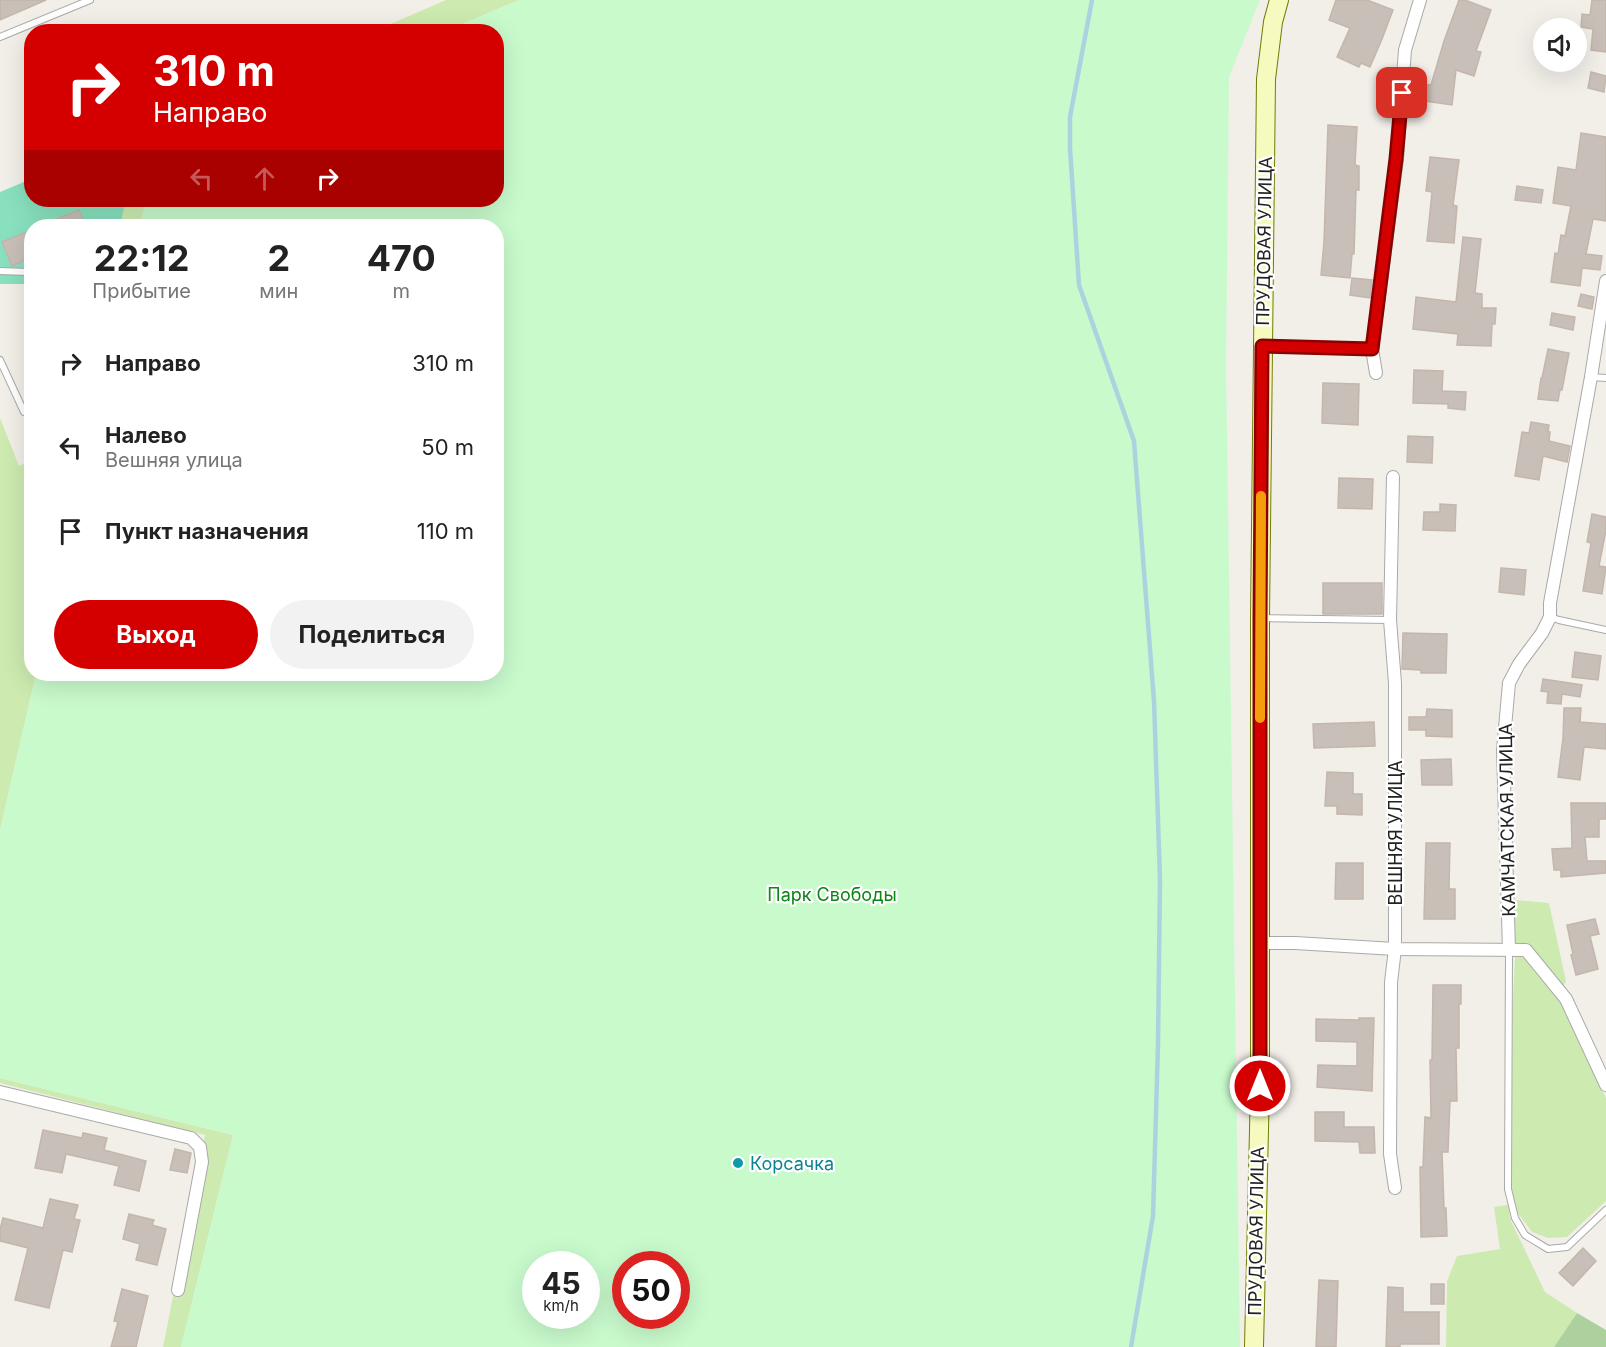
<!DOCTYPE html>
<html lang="ru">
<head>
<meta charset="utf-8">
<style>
	body { margin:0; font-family:Inter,sans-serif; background:#f2f2f2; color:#222; height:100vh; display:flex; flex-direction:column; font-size:22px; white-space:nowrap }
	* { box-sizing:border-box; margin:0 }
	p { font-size:20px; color:#767676 }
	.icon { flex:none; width:33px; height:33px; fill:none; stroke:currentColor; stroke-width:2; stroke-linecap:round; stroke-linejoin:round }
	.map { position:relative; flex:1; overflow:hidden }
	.drawer { position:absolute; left:24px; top:219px; width:480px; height:462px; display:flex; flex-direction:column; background:#fff; border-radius:24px; box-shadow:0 6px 24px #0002 }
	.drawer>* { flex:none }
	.guide { position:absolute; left:24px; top:24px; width:480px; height:183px; border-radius:24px; box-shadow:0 6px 24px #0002; background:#d40000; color:#fff; overflow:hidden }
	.controls { position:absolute; left:1533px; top:18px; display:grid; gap:12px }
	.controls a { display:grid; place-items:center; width:54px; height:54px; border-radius:50%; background:#fff; box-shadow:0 6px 24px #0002; font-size:30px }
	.speed { position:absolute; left:522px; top:1251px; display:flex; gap:12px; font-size:30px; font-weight:700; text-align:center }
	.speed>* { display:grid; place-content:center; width:78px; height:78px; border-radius:50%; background:#fff; box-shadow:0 6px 24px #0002; line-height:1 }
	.speed small { font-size:15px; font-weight:400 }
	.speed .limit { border:9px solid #d22; background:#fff; color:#111 }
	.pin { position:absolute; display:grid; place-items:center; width:51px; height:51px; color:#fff; margin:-26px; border-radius:12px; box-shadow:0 3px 9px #0006 }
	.me { position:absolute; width:66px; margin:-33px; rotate:0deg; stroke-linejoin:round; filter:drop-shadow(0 0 4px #0008) }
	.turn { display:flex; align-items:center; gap:21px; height:126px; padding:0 30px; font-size:27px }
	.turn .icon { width:78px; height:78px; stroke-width:2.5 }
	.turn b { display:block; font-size:42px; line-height:51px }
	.lanes { display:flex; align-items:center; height:57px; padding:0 30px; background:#0003; justify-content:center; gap:30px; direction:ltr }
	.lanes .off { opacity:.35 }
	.eta { display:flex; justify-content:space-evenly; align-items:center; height:102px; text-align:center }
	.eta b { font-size:36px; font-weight:700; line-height:42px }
	.action { display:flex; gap:12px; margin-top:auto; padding:12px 30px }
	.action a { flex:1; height:69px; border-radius:36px; background:#d40000; color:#fff; font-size:24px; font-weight:700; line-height:69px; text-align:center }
	.action a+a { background:#f2f2f2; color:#222 }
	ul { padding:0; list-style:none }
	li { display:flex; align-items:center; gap:18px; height:84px; padding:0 30px }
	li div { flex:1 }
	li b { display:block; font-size:22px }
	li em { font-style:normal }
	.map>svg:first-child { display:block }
</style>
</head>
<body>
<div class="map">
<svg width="1606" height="1347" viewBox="0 0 1606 1347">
	<rect width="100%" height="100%" fill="#f2efe9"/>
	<g fill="#cdebb0">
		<path d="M446 0H519L446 31 372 32Z"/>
		<path d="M126 200H146L140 226H120Z"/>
		<path d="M0 418 19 466 31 460 32 674H36L0 830Z"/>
		<path d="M1515 900 1549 903 1566 981 1558 997 1606 1098V1201L1567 1237 1548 1238 1532 1232 1520 1216 1508 1206 1511 1221 1545 1292 1577 1313 1554 1347H1446L1447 1281 1457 1256 1500 1249 1494 1207 1508 1205 1513 996 1515 957Z"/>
		<path d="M0 1078 233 1135 181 1347H163L205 1135 0 1083Z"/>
	</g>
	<path fill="#add19e" d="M1577 1313 1606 1330V1347H1554Z"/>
	<path fill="#c8facc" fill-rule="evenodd" d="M519 0H1260L1229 77 1226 366 1240 1347H181L233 1135 0 1078V830L36 674H496V226H140L146 200H496V32L446 31ZM536 1264H586V1316H536ZM626 1264H676V1316H626Z"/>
	<path fill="#88e0be" d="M31 179 32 200H126L120 226H32L31 284H0V192Z"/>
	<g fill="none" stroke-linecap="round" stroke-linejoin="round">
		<path stroke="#aad3df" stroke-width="4.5" d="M1092 0 1070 117V148L1079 285 1134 441 1154 701 1160 879 1158 1044 1153 1216 1131 1347"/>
	</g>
	<g fill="#c7bfb8" stroke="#c4b6ab" stroke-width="1.5">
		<path d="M0 0H46L0 20Z"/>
		<path d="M1336 0H1367L1393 10 1382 39 1370 67 1361 63 1359 67 1337 57 1350 28 1329 20Z"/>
		<path d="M1459 0H1465L1491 10 1476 51 1481 52 1474 76 1456 70 1452 105 1418 100 1420 84 1431 85 1444 41Z"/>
		<path d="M1592 0H1606V52L1591 50 1593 29 1581 27 1582 14 1590 15Z"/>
		<path d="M1591 72 1606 76 1604 92 1588 88Z"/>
		<path d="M1328 125 1357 127 1355 165 1359 166V190H1356L1354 254H1352L1350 278 1321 275 1324 242Z"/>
		<path d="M1581 133 1606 137V221L1593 219 1586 254 1602 256 1600 270 1582 268 1580 286 1551 282 1555 253 1558 254 1561 235 1565 236 1571 206 1553 203 1558 167 1576 170Z"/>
		<path d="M1430 157 1459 160 1453 205 1457 206 1454 243 1427 241 1432 192 1426 191Z"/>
		<path d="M1517 186 1543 190 1541 203 1515 200Z"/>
		<path d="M79 210 86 226H40Z"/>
		<path d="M32 230V257L12 266 2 242Z"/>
		<path d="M1463 237 1481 239 1475 293 1482 294V308H1496L1495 324H1492L1491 346 1457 345 1458 334 1413 329 1416 297 1456 302Z"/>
		<path d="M1352 278 1372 280 1370 298 1350 295Z"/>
		<path d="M1581 294 1594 297 1592 309 1578 306Z"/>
		<path d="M1552 313 1575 317 1573 330 1550 325Z"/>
		<path d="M1548 349 1569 353 1562 390H1560L1558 401 1538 399 1541 378H1542Z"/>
		<path d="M1414 370 1443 371 1442 391 1466 392 1465 410 1448 408V404L1413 403Z"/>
		<path d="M1323 383 1359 384 1358 425 1322 423Z"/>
		<path d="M1531 422 1549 425 1548 432H1550L1549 441 1570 446 1567 462 1543 456 1539 480 1515 476 1522 432 1529 433Z"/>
		<path d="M1408 436 1433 437 1432 463 1407 462Z"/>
		<path d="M1339 478 1373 479 1372 509 1338 508Z"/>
		<path d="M1440 504 1456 505 1455 531 1423 530 1424 512H1440Z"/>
		<path d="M1592 514 1606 517V530L1599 566 1606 567 1602 594 1583 591 1591 543 1587 542Z"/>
		<path d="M1501 568 1526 570 1524 595 1499 592Z"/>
		<rect x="1323" y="583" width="59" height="31"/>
		<path d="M1403 633 1447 634 1446 673H1421V670L1402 669Z"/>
		<path d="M1575 652 1601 656 1598 680 1572 677Z"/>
		<path d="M1543 679 1582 685 1580 697 1562 694 1561 704 1547 703 1548 692 1541 691Z"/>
		<path d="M1564 708H1581L1580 722 1606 724V749L1584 747 1580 780 1558 777 1563 738Z"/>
		<path d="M1427 709 1452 710V737L1426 736V730H1409V717H1426Z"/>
		<path d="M1374 722 1375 746 1314 748 1313 724Z"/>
		<path d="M1451 759 1452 785H1422L1421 760Z"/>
		<path d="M1327 772 1353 773V794H1362V815L1337 814V806H1325Z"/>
		<path d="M1571 803H1606V819H1599V837H1585L1587 861H1606V873L1561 877V870H1554L1552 849 1572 848Z"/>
		<path d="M1426 843H1450L1449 889H1455V919H1424Z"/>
		<path d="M1336 863H1363V899H1335Z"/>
		<path d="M1595 919 1599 934 1590 936 1598 969 1576 975 1571 955 1573 954 1567 925Z"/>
		<path d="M1433 985H1461V1004H1459V1048H1456L1457 1101H1450L1448 1152H1442L1444 1208H1446L1447 1236 1421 1237 1420 1167H1423L1425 1117 1431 1118 1430 1060H1432Z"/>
		<path d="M1359 1018H1374L1372 1091 1317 1087 1318 1065 1357 1066V1042L1316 1041V1019L1359 1020Z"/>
		<path d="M1315 1112H1344V1127H1374L1375 1153H1360L1359 1142 1315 1141Z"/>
		<path d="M43 1130 82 1138 83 1133 107 1138 104 1150 146 1161 139 1191 114 1185 119 1166 66 1154 62 1173 35 1168Z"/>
		<path d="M175 1149 191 1153 187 1173 170 1170Z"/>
		<path d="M50 1199 78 1205 74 1219 80 1220 72 1252 63 1250 49 1308 15 1300 28 1248 0 1241V1229L3 1218 43 1228Z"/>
		<path d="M129 1214 154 1220 152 1225 166 1229 157 1265 136 1260 140 1244 123 1239Z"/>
		<path d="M1583 1248 1596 1261 1573 1286 1559 1273Z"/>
		<path d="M1319 1280 1338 1281 1336 1347H1316Z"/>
		<rect x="1431" y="1284" width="13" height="20"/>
		<path d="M1388 1287 1403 1288V1312H1439V1344H1400V1347H1386Z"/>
		<path d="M122 1289 148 1296 136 1347H111L118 1322 114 1321Z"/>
	</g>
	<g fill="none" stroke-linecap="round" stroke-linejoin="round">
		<defs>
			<g id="service">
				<path d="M0 37 90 0"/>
				<path d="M0 271 28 272 32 270"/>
				<path d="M0 360 24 412 32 410"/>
				<path d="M1591 377 1606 378"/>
				<path d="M1550 617 1559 620 1606 630"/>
				<path d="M1261 618 1390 620"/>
				<path d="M1509 950 1508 1189 1515 1218 1525 1235 1548 1249 1567 1247 1606 1210"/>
			</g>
			<g id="minor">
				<path d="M1262 346 1372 349"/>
				<path d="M1376 373 1372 349 1397 159 1405 50 1420 0"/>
				<path d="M1393 477 1390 620 1395 683V949L1391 982 1390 1154 1395 1188"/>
				<path d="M1260 943H1295L1395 949 1526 950 1566 999 1606 1085"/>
				<path d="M1509 950 1503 750 1509 683 1519 664 1542 633 1550 617V603L1591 377 1606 281"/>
				<path d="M0 1092 191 1138 200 1147 202 1162 178 1290"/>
			</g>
			<path id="secondary" d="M1254 1347 1260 1086V618L1266 79 1273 22 1279 0"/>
		</defs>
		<use href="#service" stroke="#a9a9a9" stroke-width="8"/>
		<use href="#minor" stroke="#a9a9a9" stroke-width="14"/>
		<use href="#secondary" stroke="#707d05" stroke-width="20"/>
		<use href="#service" stroke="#fff" stroke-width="6"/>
		<use href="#minor" stroke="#fff" stroke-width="12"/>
		<use href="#secondary" stroke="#f7fabf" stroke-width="18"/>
	</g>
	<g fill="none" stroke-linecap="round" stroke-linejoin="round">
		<defs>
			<path id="route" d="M1260 1086V618L1262 346 1372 349 1396 159 1402 93"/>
		</defs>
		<use href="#route" stroke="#8a0000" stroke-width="15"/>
		<use href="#route" stroke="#d40000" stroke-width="10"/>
		<path stroke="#f59e0b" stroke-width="10" d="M1260 718 1261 496"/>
	</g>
	<circle fill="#0f9aa8" stroke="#fff" stroke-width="2" cx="738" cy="1163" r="6"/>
	<g text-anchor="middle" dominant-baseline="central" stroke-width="4.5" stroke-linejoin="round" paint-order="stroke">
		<g font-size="18" fill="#222" stroke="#fff">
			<text transform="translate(1264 241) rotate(-89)">ПРУДОВАЯ УЛИЦА</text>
			<text transform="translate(1507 820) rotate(-91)">КАМЧАТСКАЯ УЛИЦА</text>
			<text transform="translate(1395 833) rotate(-90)">ВЕШНЯЯ УЛИЦА</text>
			<text transform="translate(1256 1231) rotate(-89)">ПРУДОВАЯ УЛИЦА</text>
		</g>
		<g font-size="18" fill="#0c8416" stroke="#fff">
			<text x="832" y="894">Парк Свободы</text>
		</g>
		<g font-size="18" fill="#0d838f" stroke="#fff" text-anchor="start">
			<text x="750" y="1163">Корсачка</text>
		</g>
	</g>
</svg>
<div class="controls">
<a><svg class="icon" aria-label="sound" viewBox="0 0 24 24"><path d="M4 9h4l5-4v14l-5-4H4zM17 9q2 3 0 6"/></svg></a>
</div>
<div class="speed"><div>45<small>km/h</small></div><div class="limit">50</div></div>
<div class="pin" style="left:1402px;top:93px;background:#d93025"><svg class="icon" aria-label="arrive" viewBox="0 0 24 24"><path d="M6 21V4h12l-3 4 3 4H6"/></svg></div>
<svg class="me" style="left:1260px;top:1086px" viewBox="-20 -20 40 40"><circle r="17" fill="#d40000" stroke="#fff" stroke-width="3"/><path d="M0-11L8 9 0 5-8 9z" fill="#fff"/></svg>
<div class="guide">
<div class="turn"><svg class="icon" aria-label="right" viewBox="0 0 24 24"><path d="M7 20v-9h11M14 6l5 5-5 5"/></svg><div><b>310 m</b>Направо</div></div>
<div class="lanes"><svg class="icon off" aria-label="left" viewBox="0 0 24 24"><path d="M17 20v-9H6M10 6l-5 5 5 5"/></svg><svg class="icon off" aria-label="ahead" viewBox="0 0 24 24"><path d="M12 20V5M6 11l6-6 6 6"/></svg><svg class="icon" aria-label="right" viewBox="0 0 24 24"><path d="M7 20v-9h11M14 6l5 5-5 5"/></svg></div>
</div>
<section class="drawer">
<div class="eta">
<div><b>22:12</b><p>Прибытие</p></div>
<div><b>2</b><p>мин</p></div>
<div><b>470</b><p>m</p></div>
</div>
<ul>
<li><svg class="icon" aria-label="right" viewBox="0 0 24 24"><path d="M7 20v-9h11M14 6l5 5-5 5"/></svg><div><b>Направо</b></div><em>310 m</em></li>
<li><svg class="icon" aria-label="left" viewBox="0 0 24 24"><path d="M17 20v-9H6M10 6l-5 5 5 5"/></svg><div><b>Налево</b><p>Вешняя улица</p></div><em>50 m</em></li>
<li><svg class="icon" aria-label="arrive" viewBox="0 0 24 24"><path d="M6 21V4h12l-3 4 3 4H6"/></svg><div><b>Пункт назначения</b></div><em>110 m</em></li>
</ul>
<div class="action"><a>Выход</a><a>Поделиться</a></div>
</section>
</div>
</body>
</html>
